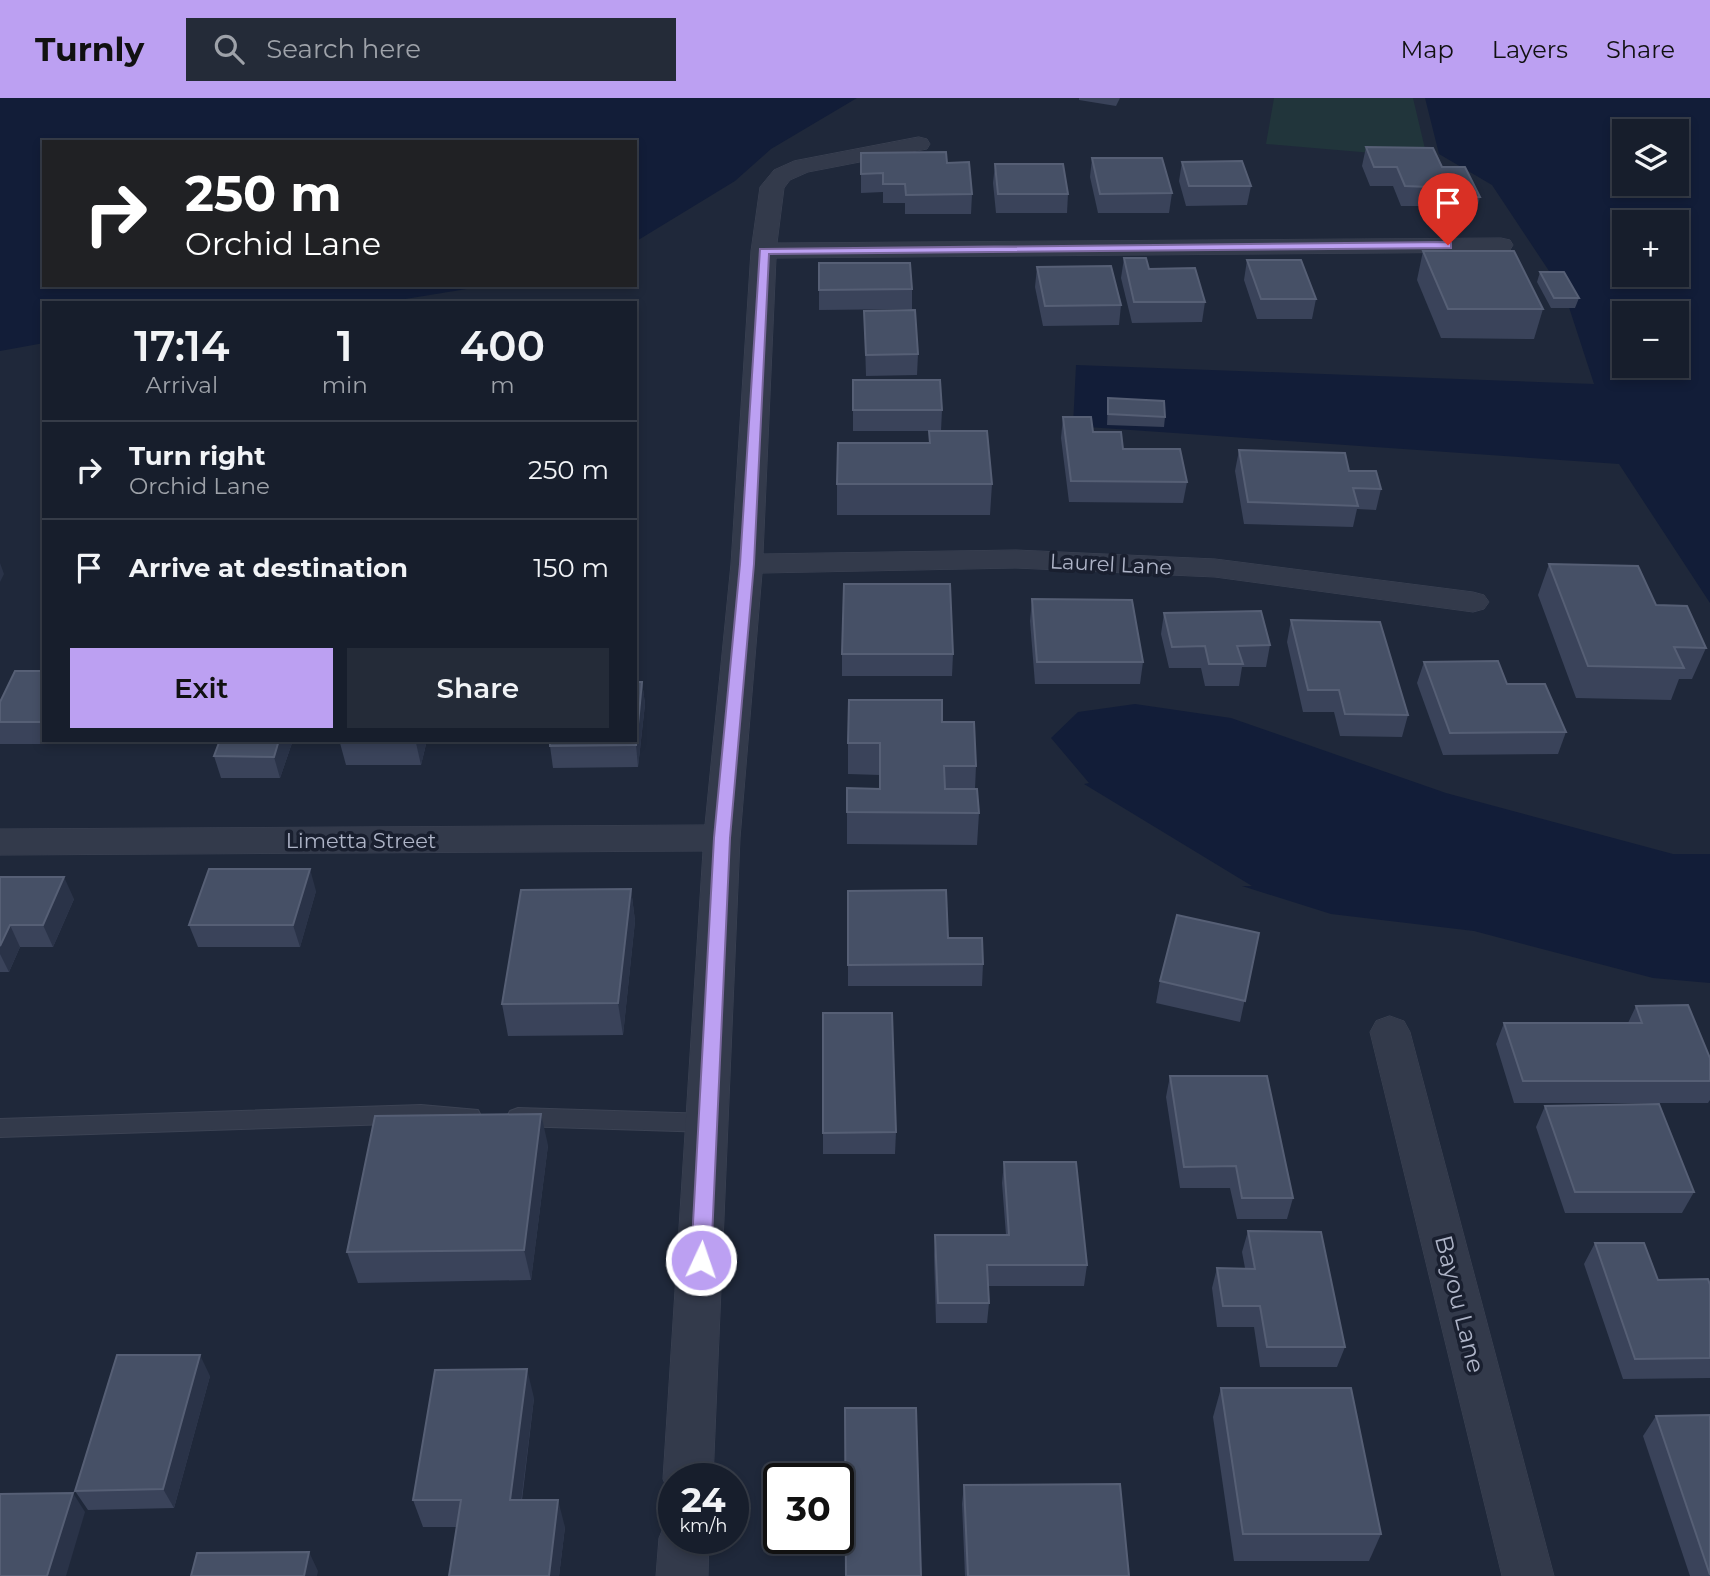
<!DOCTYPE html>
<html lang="en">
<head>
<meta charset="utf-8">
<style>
	body { margin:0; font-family:Montserrat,sans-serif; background:#242b38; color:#f1f3f6; height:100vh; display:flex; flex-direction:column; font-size:26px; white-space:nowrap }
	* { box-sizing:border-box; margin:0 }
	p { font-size:23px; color:#9ea2a9 }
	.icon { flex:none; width:38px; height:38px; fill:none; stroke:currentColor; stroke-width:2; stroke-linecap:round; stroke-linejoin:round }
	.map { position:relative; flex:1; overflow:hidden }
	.sheet { position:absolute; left:42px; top:203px; width:595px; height:441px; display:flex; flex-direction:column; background:#171e2c; border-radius:0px; box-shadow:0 4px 10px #0003,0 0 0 2px #363c48 }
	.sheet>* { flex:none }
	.banner { position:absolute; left:42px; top:42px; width:595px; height:147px; border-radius:0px; box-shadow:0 4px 10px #0003,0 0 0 2px #363c48; background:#202124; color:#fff; overflow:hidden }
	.tools { position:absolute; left:1612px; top:21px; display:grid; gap:14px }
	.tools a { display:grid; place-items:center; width:77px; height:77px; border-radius:0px; background:#171e2c; box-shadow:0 4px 10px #0003,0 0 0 2px #363c48; font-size:35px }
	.speed { position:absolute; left:658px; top:1365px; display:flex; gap:14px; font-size:35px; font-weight:700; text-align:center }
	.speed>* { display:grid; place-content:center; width:91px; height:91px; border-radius:50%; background:#171e2c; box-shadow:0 4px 10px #0003,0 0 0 2px #363c48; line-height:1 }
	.speed small { font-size:18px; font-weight:400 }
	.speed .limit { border:4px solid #111; border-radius:10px; background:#fff; color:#111 }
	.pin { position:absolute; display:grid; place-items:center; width:60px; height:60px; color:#fff; margin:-72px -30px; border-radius:50% 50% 50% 0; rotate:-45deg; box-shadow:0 0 7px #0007 }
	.pin .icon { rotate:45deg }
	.me { position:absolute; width:77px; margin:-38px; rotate:3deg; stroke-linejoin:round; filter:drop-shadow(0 0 5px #0008) }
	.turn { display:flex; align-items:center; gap:24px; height:147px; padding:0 28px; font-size:32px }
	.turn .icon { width:91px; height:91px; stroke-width:2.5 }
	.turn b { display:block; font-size:49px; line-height:60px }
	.eta { display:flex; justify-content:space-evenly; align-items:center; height:119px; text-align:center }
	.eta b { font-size:42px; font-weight:600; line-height:49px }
	.primary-button { display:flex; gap:14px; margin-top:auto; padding:14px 28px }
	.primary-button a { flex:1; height:80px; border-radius:0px; background:#bca0f2; color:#111; font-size:28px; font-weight:600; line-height:80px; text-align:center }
	.primary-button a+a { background:#242b38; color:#f1f3f6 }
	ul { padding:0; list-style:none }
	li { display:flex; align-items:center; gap:21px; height:98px; padding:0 28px; border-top:2px solid #363c48 }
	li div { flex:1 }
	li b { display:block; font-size:26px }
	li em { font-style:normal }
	header { display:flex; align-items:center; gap:42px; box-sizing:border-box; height:98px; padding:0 35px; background:#bca0f2; color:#111 }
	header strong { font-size:33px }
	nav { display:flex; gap:38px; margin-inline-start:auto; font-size:24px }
	.search { width:490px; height:63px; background:#242b38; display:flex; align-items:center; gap:18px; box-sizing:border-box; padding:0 24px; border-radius:0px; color:#9ea2a9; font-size:26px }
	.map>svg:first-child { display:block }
</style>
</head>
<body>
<header>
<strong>Turnly</strong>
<div class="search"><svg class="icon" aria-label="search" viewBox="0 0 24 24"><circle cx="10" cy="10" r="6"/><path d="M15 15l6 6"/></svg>Search here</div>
<nav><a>Map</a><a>Layers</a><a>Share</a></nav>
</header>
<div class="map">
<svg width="1710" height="1478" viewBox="0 0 1710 1478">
	<rect width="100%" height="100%" fill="#1f283a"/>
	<path fill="#21353b" d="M1274 0H1413L1426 55 1431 60 1266 46Z"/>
	<g fill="#121d38" fill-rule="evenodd">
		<path d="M0 0H857L771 51 735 83 635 144V44H44V187H491L381 205H44V245L0 253Z"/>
		<path d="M1425 0H1710V505L1619 366 1073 328 1076 267 1594 286 1565 197 1492 87 1439 56ZM1624 33H1676V86H1624ZM1624 124H1676V177H1624ZM1624 215H1676V268H1624Z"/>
		<path d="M1135 606 1231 620 1446 695 1673 756H1710V885L1653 880 1474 833 1331 816 1242 788H1252L1084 686 1089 685 1051 640 1078 614Z"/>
	</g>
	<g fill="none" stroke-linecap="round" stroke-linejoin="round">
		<defs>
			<g id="lane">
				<path d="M421 1007 478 1012 481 1018 478 1024 470 1027 421 1025 0 1039V1021Z"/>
				<path d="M518 1010 709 1016 717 1019 720 1025 717 1031 709 1034 518 1028 510 1025 507 1019 510 1013Z"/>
			</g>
			<g id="street">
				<path d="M919 39 927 41 930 46 927 51 808 74 790 82 784 90 777 145 1501 140 1510 142 1513 147 1510 152 1501 154 776 160 763 456 1016 452 1215 461 1473 494 1484 497 1489 504 1484 511 1473 514 1215 479 1016 470 762 475 740 740 713 1381H674V1399L670 1398 663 1381 703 753 0 757V731L705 727 731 466 751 153 760 89 774 72 794 63Z"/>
				<path d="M1390 918 1404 923 1410 934 1554 1478H1502L1370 934 1376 923Z"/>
				<path d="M674 1419V1440H709L708 1478H656L659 1440 666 1423Z"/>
			</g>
		</defs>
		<use href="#lane" stroke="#3c4354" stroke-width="2"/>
		<use href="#street" stroke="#3c4354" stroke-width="1"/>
		<use href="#lane" fill="#333a4b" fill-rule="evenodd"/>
		<use href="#street" fill="#333a4b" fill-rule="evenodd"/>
	</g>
	<g fill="#3a435a">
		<path d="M1079 0H1120L1116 8 1079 2Z"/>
		<path d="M1366 49 1442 69 1480 99 1475 118H1428L1424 108H1401L1393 88H1370L1362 68Z"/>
		<path d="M861 55 947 65 972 96 971 116H905V105H883V94L861 95Z"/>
		<path d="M1092 60 1172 95 1169 115H1098L1090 79Z"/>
		<path d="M1182 64 1251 88 1247 107 1186 108 1179 83Z"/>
		<path d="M995 66 1068 96 1067 115H996L993 85Z"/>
		<path d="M1423 153 1543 211 1534 241 1441 240 1417 182Z"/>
		<path d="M1124 160 1149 171 1205 204 1202 224 1132 225 1121 180Z"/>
		<path d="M1247 162 1316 201 1312 221H1257L1244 182Z"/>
		<path d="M1037 169 1121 207 1119 227 1043 228 1035 189Z"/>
		<path d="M1540 174 1579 200 1575 210H1551L1537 184Z"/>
		<path d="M912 191V211L819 212V192Z"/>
		<path d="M864 213 918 256 917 277 866 278Z"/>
		<path d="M853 282 942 312 941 333H853Z"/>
		<path d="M1108 300 1165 319 1164 329 1107 327Z"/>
		<path d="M1063 319 1187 384 1183 405 1069 404 1061 340Z"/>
		<path d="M929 333 992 386 990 417H837V386L929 345Z"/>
		<path d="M1239 352 1349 373 1381 391 1376 412 1357 411 1353 429 1244 426 1235 373Z"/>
		<path d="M1549 466 1656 507 1706 550 1692 581H1679L1671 602 1576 600 1538 497Z"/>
		<path d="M1032 501 1143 564 1140 586H1035L1030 523Z"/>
		<path d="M1164 515 1270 547 1266 569H1242L1239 588H1205L1201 570H1169L1161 536Z"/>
		<path d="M1291 522 1408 617 1402 639 1340 638 1334 614H1303L1287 544Z"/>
		<path d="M842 556H953L952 578H842Z"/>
		<path d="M1424 564 1507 586 1566 634 1558 656 1443 657 1417 585Z"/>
		<path d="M44 573V642H62L60 646H0V601L1 603Z"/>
		<path d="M642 584 645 606 638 669 553 670 550 648Z"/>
		<path d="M942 624 976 668 975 691 979 715 977 747 847 746V690L880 691V677L848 676V645Z"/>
		<path d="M220 642H293L280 680H221L214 658Z"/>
		<path d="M341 642H427L421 667H346L340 645Z"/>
		<path d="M0 779 74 801 53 849H20L9 874H0Z"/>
		<path d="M631 791 635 823 623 937 508 938 502 906Z"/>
		<path d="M316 793 300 849H198L189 827Z"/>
		<path d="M848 793 948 840 983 866 982 888H848Z"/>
		<path d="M1259 835 1240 924 1156 905 1160 883Z"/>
		<path d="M1636 908 1710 960V1002L1708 1005H1514L1496 946 1504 925H1628Z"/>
		<path d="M1170 978 1293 1100 1287 1121H1237L1230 1090H1180L1166 999Z"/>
		<path d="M1545 1008 1694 1094 1682 1115H1565L1536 1029Z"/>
		<path d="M896 1034 895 1056H823V1035Z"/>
		<path d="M548 1047 531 1182 358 1185 347 1154Z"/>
		<path d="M1004 1064 1087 1167 1084 1188H988L989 1205 987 1225H936L934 1158 935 1137H1006L1002 1085Z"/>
		<path d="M1248 1133 1345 1249 1337 1269H1260L1254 1229H1217L1212 1190 1217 1170H1245L1242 1154Z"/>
		<path d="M1595 1145 1658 1182 1710 1187V1280L1623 1281 1584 1166Z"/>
		<path d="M210 1278 174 1410 88 1412 75 1393Z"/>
		<path d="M1221 1290 1381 1436 1369 1463H1234L1213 1319Z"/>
		<path d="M534 1300 522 1402 565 1429 559 1478H449L457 1429H423L413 1402Z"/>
		<path d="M1656 1318 1710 1478H1690L1643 1338Z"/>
		<path d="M964 1387 1129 1478H965L962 1406Z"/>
	</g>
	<g fill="#2a3348">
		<path d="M0 465 4 476 0 484Z"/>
		<path d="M642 584 645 606 638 669 636 647Z"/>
		<path d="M279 642H293L280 680 274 659Z"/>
		<path d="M417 642H427L421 667 416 645Z"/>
		<path d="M310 771 316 793 300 849 293 827Z"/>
		<path d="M64 779 74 801 53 849 43 827Z"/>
		<path d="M631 791 635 823 623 937 618 905Z"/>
		<path d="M10 827 20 849 9 874 0 856V848Z"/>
		<path d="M541 1016 548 1047 531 1182 524 1152Z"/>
		<path d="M200 1257 210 1278 174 1410 163 1391Z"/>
		<path d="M527 1271 534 1300 518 1429 510 1402Z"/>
		<path d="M73 1395 85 1414 66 1478H47Z"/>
		<path d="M558 1402 565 1429 559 1478H549Z"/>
		<path d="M309 1454 318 1473 317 1478H304Z"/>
	</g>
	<g fill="#465066" stroke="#565f75" stroke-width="2">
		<path d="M1366 49 1433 50 1442 69H1465L1480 99H1433L1429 89 1405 88 1397 69H1374Z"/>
		<path d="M946 54 947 65 969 64 972 96 906 97 905 86H883V75L861 76V55Z"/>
		<path d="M1092 60H1162L1172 95 1100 96Z"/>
		<path d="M1242 63 1251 88H1189L1182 64Z"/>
		<path d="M995 66H1063L1068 96H998Z"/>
		<path d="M1423 153H1514L1543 211H1448Z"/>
		<path d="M1124 160H1146L1149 171 1195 170 1205 204H1134Z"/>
		<path d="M1247 162H1301L1316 201H1261Z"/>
		<path d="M819 165H910L912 191 819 192Z"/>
		<path d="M1111 168 1121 207 1045 208 1037 169Z"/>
		<path d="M1540 174H1564L1579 200H1554Z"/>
		<path d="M915 212 918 256 866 257 864 213Z"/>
		<path d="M853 282H940L942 312H853Z"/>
		<path d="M1108 300 1164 303 1165 319 1108 316Z"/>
		<path d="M1063 319H1091L1093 334H1121L1123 351H1180L1187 384 1071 383Z"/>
		<path d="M929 333H987L992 386H837L838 345H930Z"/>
		<path d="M1239 352 1345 355 1349 373H1376L1381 391 1353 390 1358 408 1248 404Z"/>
		<path d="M1549 466 1638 468 1656 507 1687 508 1706 550 1674 549 1684 570 1588 568Z"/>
		<path d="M844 486H950L953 556H842Z"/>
		<path d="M1032 501 1132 502 1143 564H1037Z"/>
		<path d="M1261 513 1270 547 1237 548 1243 566H1209L1205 548 1172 549 1164 515Z"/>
		<path d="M1291 522 1380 524 1408 617 1345 616 1339 592H1308Z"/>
		<path d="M1498 563 1507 586H1545L1566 634 1450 635 1424 564Z"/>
		<path d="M15 573H44V624H0V604Z"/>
		<path d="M635 584H642L636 647 550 648V642H635Z"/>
		<path d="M849 602H942V624H974L976 668H944L945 691H977L979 715 847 714V690L880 691V645H848Z"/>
		<path d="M220 642H279L274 659 214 658Z"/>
		<path d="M341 642H417L416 645H340Z"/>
		<path d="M209 771H310L293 827H189Z"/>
		<path d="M0 779H64L43 827H10L0 848Z"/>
		<path d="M631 791 618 905 502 906 521 792Z"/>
		<path d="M946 792 948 840H982L983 866 848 867V793Z"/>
		<path d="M1177 817 1259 835 1245 903 1160 883Z"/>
		<path d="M1688 907 1710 960V983H1523L1504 925H1642L1636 908Z"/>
		<path d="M823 915H892L896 1034 823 1035Z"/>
		<path d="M1170 978H1267L1293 1100H1242L1236 1068 1184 1069Z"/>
		<path d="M1659 1006 1694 1094H1575L1545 1008Z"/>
		<path d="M541 1016 524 1152 347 1154 375 1018Z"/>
		<path d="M1004 1064H1076L1087 1167H987L989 1205H938L935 1137H1009Z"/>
		<path d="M1248 1133 1321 1134 1345 1249H1267L1260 1208H1223L1217 1170 1255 1171Z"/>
		<path d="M1595 1145H1644L1658 1182 1708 1181 1710 1187V1260L1635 1261Z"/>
		<path d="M117 1257H200L163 1391 75 1393Z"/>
		<path d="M527 1271 510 1402H558L549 1478H449L461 1402H413L435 1272Z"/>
		<path d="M1221 1290H1351L1381 1436H1243Z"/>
		<path d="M845 1310H916L921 1478H846Z"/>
		<path d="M1710 1317V1477L1656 1318Z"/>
		<path d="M1120 1386 1129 1478H968L964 1387Z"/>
		<path d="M73 1395 47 1478H0V1396Z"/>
		<path d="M309 1454 304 1478H191L197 1455Z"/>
	</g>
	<path fill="#bca0f2" stroke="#7a689d" stroke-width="2" d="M1448 144 1451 145V150L769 156 754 466 730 740 711 1162 708 1168 701 1170 694 1168 691 1162 714 740 740 466 760 151Z"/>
	<g text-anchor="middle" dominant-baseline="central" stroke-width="7" stroke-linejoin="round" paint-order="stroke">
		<g font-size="21" fill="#aeb4c7" stroke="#191f2f">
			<text transform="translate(1111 466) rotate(3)">Laurel Lane</text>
			<text x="361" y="742">Limetta Street</text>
		</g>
		<g font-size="24" fill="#aeb4c7" stroke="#191f2f">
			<text transform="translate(1460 1206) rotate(76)">Bayou Lane</text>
		</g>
	</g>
</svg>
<div class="tools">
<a><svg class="icon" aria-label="layers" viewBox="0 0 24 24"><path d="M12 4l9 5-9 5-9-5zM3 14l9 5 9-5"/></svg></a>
<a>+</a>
<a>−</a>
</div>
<div class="speed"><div>24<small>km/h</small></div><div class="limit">30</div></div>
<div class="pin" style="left:1448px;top:147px;background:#d93025"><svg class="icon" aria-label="arrive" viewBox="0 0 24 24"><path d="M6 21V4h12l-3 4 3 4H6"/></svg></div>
<svg class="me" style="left:701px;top:1162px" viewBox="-20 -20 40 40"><circle r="17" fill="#bca0f2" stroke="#fff" stroke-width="3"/><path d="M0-11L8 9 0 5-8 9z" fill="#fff"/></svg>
<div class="banner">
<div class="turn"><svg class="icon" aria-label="right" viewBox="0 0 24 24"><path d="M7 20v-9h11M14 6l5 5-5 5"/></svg><div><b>250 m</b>Orchid Lane</div></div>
</div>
<section class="sheet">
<div class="eta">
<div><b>17:14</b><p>Arrival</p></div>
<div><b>1</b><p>min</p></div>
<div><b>400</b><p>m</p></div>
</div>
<ul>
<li><svg class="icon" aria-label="right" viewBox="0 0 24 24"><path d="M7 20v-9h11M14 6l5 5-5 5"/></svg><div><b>Turn right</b><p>Orchid Lane</p></div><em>250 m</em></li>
<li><svg class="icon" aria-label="arrive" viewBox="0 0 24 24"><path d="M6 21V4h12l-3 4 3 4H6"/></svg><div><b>Arrive at destination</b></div><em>150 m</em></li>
</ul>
<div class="primary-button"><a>Exit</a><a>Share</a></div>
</section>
</div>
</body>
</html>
